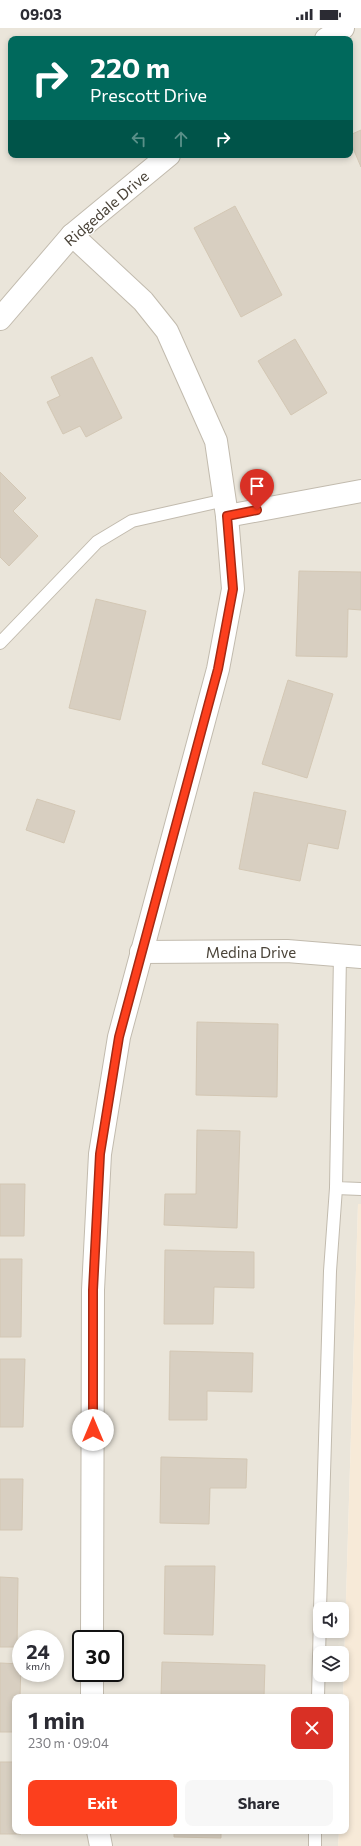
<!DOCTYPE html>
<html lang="en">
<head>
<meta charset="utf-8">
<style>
	body { margin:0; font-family:Commissioner,sans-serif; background:#f7f7f7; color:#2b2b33; height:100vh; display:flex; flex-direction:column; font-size:15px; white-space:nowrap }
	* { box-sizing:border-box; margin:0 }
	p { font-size:13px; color:#7c7c81 }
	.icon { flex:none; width:22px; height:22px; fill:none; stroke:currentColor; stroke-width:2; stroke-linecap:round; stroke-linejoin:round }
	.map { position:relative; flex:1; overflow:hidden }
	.sheet { position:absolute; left:12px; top:1666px; width:337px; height:140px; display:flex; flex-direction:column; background:#fff; border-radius:8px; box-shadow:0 2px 6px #0003 }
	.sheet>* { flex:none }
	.guide { position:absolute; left:8px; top:8px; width:345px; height:122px; border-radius:8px; box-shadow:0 2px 6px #0003; background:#00695c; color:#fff; overflow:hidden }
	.controls { position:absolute; left:313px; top:1574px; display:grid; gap:8px }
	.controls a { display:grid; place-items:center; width:36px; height:36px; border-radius:8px; background:#fff; box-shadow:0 2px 6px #0003; font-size:20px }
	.speed { position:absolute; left:12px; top:1602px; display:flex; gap:8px; font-size:20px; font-weight:700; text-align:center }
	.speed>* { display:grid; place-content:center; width:52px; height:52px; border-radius:50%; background:#fff; box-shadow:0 2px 6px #0003; line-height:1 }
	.speed small { font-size:10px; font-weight:400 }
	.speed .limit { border:2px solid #111; border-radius:6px; background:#fff; color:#111 }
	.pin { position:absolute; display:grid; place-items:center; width:34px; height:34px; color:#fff; margin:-41px -17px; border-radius:50% 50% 50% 0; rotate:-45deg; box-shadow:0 0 4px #0007 }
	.pin .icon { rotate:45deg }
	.me { position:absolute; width:44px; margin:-22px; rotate:0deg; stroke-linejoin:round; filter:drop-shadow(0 0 3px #0008) }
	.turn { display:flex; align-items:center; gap:14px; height:84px; padding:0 16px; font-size:18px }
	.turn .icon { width:52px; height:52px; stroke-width:2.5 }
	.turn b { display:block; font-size:28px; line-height:34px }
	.lanes { display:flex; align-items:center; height:38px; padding:0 16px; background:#0003; justify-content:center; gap:20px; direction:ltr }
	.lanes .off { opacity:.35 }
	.round { display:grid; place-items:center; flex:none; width:42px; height:42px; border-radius:8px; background:#f7f7f7 }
	.headline { display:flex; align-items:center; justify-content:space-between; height:68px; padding:0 16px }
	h1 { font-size:24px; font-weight:700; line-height:30px }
	.button { display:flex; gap:8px; margin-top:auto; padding:8px 16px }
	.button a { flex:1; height:46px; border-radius:8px; background:#fc3f1d; color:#fff; font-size:16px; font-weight:700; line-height:46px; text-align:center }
	.button a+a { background:#f7f7f7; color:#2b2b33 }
	.status { display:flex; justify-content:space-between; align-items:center; height:28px; padding:0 20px; background:#fff; direction:ltr }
	.status svg { height:11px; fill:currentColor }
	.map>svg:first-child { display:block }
</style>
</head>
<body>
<div class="status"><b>09:03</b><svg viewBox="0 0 49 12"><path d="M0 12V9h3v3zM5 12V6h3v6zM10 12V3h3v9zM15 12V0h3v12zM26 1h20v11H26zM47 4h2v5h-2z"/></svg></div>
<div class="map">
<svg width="361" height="1818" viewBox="0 0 361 1818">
	<rect width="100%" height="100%" fill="#f6f3ec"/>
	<path fill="#eae5da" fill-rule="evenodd" d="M0 0H361V1176H358L343 1669H15V1803H339L338 1818H0ZM11 11H350V127H11ZM320 1581H342V1603H320ZM21 1611H55V1645H21ZM81 1611H115V1645H81ZM320 1625H342V1647H320Z"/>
	<path fill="#f7ead8" d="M358 1176H361V1818H338L339 1803H346V1669H343Z"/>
	<g fill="#d8cfc1" stroke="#d3c7b4">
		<path d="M361 102V139L350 113V107Z"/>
		<path d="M235 178 282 267 241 289 194 200Z"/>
		<path d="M295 311 327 365 291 387 258 333Z"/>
		<path d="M92 329 122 390 86 409 80 398 63 406 47 374 60 368 51 349Z"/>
		<path d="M0 444 26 470 13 483 38 508 9 538 0 529Z"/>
		<path d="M299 543 361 544V582L348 581 347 629 296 628Z"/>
		<path d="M96 571 146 583 120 692 69 680Z"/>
		<path d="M288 652 333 666 307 750 262 736Z"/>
		<path d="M254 764 346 783 338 821 308 815 300 853 239 841Z"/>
		<path d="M37 771 75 783 64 815 26 802Z"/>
		<path d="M197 994 278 996 277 1069 196 1067Z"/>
		<path d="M197 1102 240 1103 237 1200 164 1197 165 1166H196Z"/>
		<path d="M0 1156H25L24 1208H0Z"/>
		<path d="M165 1222 254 1224V1260L214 1259 213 1296H164Z"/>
		<path d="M0 1231H22L21 1309H0Z"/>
		<path d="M170 1323 253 1325 252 1364 207 1363V1392H169Z"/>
		<path d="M0 1331H25L23 1399H0Z"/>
		<path d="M161 1429 247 1431 246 1460H210L209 1496 160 1495Z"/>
		<path d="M0 1451H23L22 1502H0Z"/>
		<path d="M165 1538H215L213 1607 164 1606Z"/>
		<path d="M0 1549 18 1550 17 1619H0Z"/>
		<path d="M162 1634 265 1637 264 1669 220 1667V1669H161Z"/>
		<path d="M0 1635 21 1636 20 1669H15V1704H0Z"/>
		<path d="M0 1734H15V1803H21V1806H0Z"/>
		<path d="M174 1803H221V1810L174 1809Z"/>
	</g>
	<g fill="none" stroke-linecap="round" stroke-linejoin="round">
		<defs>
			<g id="service">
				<path d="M0 615 97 514 132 493 225 472"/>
				<path d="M340 927 336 1160 361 1161"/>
				<path d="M320 1581 330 1243 336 1160"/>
				<path d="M318 1669 320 1587"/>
				<path d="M315 1818V1803"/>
			</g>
			<g id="minor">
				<path d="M326 11 343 0"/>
				<path d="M72 207 143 273 167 303 216 413 227 488 233 561 218 641 119 1009 100 1126 93 1262 92 1611"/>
				<path d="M0 291 72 207 169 127"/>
				<path d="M227 488 361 463"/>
				<path d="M141 924 287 923 361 929"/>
				<path d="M92 1669V1645"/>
				<path d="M98 1803 101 1818"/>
			</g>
		</defs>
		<use href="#service" stroke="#c2bbae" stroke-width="14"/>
		<use href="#minor" stroke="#c2bbae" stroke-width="24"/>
		<use href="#service" stroke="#fff" stroke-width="12"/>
		<use href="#minor" stroke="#fff" stroke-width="22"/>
	</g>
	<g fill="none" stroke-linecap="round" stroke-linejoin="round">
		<defs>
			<path id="route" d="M93 1402V1262L100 1126 119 1009 218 641 233 561 227 488 257 482"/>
		</defs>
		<use href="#route" stroke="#a42913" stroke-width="10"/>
		<use href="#route" stroke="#fc3f1d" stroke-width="7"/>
	</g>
	<g text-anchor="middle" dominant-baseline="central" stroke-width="3" stroke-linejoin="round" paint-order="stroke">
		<g font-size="15" fill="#4b4439" stroke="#fff">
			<text transform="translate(106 180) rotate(-41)">Ridgedale Drive</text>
			<text x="251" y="924">Medina Drive</text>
		</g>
	</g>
</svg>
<div class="controls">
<a><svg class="icon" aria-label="sound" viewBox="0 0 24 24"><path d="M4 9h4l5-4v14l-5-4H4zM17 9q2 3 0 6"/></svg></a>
<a><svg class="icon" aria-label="layers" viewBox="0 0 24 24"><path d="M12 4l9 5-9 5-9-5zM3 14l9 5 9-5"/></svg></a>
</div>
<div class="speed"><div>24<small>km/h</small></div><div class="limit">30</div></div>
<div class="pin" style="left:257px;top:482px;background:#d93025"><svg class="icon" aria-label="arrive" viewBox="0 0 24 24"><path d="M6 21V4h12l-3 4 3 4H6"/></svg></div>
<svg class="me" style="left:93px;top:1402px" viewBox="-20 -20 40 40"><circle r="19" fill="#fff"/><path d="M0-13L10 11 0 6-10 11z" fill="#fc3f1d"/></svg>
<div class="guide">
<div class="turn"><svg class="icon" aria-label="right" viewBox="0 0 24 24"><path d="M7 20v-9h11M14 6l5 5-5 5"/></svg><div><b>220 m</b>Prescott Drive</div></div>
<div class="lanes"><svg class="icon off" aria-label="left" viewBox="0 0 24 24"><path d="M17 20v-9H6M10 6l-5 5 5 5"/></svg><svg class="icon off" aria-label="ahead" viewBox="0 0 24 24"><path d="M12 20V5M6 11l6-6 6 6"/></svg><svg class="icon" aria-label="right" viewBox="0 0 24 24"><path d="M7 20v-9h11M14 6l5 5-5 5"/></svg></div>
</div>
<section class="sheet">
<div class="headline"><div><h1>1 min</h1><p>230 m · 09:04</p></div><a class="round" style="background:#d93025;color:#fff"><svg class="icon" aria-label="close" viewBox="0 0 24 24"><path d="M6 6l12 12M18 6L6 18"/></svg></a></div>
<div class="button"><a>Exit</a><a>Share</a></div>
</section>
</div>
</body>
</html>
